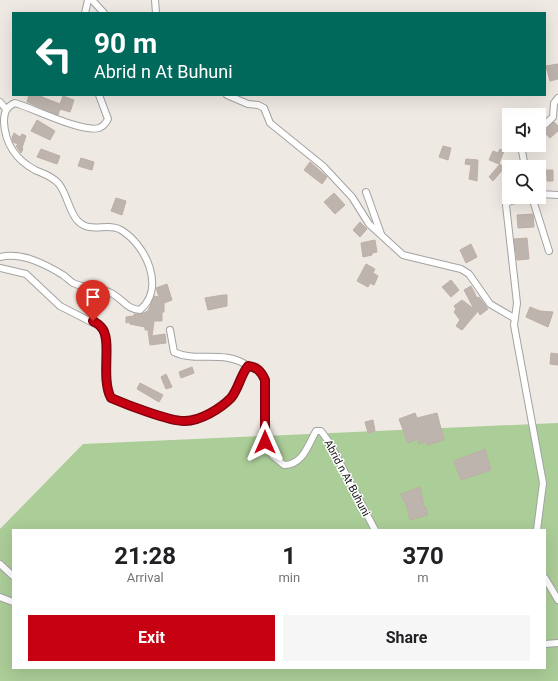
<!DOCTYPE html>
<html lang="en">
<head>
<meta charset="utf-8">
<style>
	body { margin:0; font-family:Roboto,sans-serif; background:#f6f6f6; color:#202124; height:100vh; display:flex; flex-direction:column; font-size:15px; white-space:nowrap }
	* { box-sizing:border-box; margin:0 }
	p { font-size:13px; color:#757577 }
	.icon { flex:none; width:22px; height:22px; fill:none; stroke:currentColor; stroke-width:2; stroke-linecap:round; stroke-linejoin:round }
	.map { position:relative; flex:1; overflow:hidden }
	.drawer { position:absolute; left:12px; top:529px; width:534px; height:140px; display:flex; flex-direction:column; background:#fff; border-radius:0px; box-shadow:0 4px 16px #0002 }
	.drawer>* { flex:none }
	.guide { position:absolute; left:12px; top:12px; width:534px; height:84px; border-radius:0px; box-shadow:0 4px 16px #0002; background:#00695c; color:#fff; overflow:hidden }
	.controls { position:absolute; left:502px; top:108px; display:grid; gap:8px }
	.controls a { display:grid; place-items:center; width:44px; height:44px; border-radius:0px; background:#fff; box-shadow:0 4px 16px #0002; font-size:20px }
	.pin { position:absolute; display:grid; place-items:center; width:34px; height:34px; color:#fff; margin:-41px -17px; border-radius:50% 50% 50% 0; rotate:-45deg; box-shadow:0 0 4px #0007 }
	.pin .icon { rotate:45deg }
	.me { position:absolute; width:44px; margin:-22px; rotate:0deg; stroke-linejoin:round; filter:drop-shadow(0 0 3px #0008) }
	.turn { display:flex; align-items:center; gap:14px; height:84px; padding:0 16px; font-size:18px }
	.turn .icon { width:52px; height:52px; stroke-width:2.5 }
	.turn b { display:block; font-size:28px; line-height:34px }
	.eta { display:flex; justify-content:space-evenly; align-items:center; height:68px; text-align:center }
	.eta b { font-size:24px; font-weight:700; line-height:28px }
	.action { display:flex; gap:8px; margin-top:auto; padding:8px 16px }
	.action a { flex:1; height:46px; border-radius:0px; background:#c60212; color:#fff; font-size:16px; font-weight:700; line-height:46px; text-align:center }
	.action a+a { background:#f6f6f6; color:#202124 }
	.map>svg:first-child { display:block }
</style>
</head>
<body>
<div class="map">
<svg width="558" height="681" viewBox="0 0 558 681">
	<rect width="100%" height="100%" fill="#eee9e2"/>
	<path fill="#abcd97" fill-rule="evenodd" d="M558 423V681H0V529L83 444ZM13 530H545V668H13Z"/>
	<g fill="#beb4ae" stroke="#bfaea5">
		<path d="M558 64V79L550 81 546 66Z"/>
		<path d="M29 95H43L42 97 60 104 63 96 74 100 70 112 60 109 58 115 27 102Z"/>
		<path d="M37 120 55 131 50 140 31 131Z"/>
		<path d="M554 122 558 126V131L550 138 544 132Z"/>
		<path d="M14 133 20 137 22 134 26 136 22 148 23 149 21 153 16 146 18 144 13 142 12 138Z"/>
		<path d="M443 146 451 148 448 160 439 157Z"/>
		<path d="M41 149 60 156 57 164 37 157Z"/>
		<path d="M500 149 504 151 499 164 489 160 493 151 498 153Z"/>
		<path d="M81 158 94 162 92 170 78 166Z"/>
		<path d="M466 159 478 160 477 181 469 179 471 165 465 164Z"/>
		<path d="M310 162 327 177 322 184 304 170Z"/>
		<path d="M500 164 504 168 493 181 489 177Z"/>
		<path d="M539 170H553V181H547V175H539Z"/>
		<path d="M334 193 345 205 335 214 324 202Z"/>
		<path d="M116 198 126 201 122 215 111 211Z"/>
		<path d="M533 214 534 227 518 228 517 215Z"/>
		<path d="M360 222 367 229 360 237 353 230Z"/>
		<path d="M527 238 529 259 517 260 514 239Z"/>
		<path d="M375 240 377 252 372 253V255L363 257 361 243Z"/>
		<path d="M471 244 477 257 466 263 460 250Z"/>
		<path d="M366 264 375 269 373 273 378 276 374 285 370 283 368 287 357 281Z"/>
		<path d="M451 280 459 290 451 297 442 287Z"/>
		<path d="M167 284 172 300 164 303V312H162V321H154L152 336 165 334 166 343 150 345 148 330H145V327L130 324 129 322 126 323V317L134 316V314H141L148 311 154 296 159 297 156 288Z"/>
		<path d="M471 286 477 298 479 297 488 309 480 315 478 311 462 330 456 326 460 320 454 312 456 309 454 306 462 300 474 309 464 290Z"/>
		<path d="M84 292 98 297 95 304 81 299Z"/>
		<path d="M223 295H227V306L208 310 205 298Z"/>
		<path d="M530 307 540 311 553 312 548 327 526 317Z"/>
		<path d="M551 353 558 354V365L550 364Z"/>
		<path d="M192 367 194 373 181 378 179 372Z"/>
		<path d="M166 374 172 387 166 389 161 377Z"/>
		<path d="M140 383 163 395 159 402 137 389Z"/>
		<path d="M415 413 417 418 437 413 444 440 427 445 426 441 419 444 417 439 408 443 399 419Z"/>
		<path d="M373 420 375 431 368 433 365 422Z"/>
		<path d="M485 449 491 470 461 480 454 461Z"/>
		<path d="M420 487 424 507H426L428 515 410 520 405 501H403L401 494Z"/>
	</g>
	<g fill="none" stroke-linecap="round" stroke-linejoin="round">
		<defs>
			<g id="minor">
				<path d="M92 0 104 13"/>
				<path d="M155 0 156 13"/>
				<path d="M85 13 88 0"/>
				<path d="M227 95 248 104 258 105 264 108 270 123 323 166 352 197 369 224 403 255 461 269 469 274 490 304 514 318"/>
				<path d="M0 102 6 109"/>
				<path d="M539 130 553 117 554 103 558 98"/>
				<path d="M525 145 522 151 525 167"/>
				<path d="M366 192 381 234"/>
				<path d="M539 194 558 195"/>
				<path d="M527 197 508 202 506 205 517 303 514 325 543 483 537 530"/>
				<path d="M532 197 549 251"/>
				<path d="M0 257C22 252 45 264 63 275 67 278 70 281 73 283 85 289 100 287 111 293 123 299 126 309 140 310 166 288 146 245 121 230 108 222 90 234 78 221 70 214 67 194 59 184 52 176 44 174 35 170 16 160 5 143 4 122 4 112 6 107 15 103 33 108 82 133 99 128 104 126 106 123 108 119L99 95"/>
				<path d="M0 268 26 274 60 306 101 327C113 349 99 375 111 398L119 401C134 407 166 420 181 421 198 422 219 410 230 398 239 388 240 376 248 366 257 367 261 371 265 379L266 446 273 456 284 465C303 465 308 445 316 431H321L329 442 375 530"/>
				<path d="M170 330 174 352C196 363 224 349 248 366"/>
				<path d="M0 564 13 576"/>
				<path d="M545 578 558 600"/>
				<path d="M0 597 13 602"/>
				<path d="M545 644 558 643"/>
			</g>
		</defs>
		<use href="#minor" stroke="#a3a3a3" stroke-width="8"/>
		<use href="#minor" stroke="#fff" stroke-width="6"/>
	</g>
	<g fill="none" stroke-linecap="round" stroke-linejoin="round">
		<defs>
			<path id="route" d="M93 321C96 323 99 324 101 327 113 339 100 377 111 398 125 404 171 422 185 421 200 421 220 409 231 398 239 388 240 376 248 366 257 367 261 371 265 380V442"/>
		</defs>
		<use href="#route" stroke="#81010c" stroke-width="10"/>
		<use href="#route" stroke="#c60212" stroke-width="7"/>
	</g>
	<g text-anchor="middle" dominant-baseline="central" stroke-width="3" stroke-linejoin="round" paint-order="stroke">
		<g font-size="11" fill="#1c1c1c" stroke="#fff">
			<text transform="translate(347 478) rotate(62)">Abrid n At Buhuni</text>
		</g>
	</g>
</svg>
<div class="controls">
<a><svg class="icon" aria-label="sound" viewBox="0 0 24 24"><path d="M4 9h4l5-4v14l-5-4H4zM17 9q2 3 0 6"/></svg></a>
<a><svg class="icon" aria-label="search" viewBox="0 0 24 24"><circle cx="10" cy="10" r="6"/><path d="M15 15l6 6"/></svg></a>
</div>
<div class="pin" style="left:93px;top:321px;background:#d93025"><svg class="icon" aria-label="arrive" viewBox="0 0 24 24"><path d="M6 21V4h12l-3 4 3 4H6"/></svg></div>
<svg class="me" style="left:265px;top:442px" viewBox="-20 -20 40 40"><path d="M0-17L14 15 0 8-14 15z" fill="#c60212" stroke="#fff" stroke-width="4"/></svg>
<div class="guide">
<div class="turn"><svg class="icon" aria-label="left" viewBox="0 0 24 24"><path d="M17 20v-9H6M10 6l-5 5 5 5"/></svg><div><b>90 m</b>Abrid n At Buhuni</div></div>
</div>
<section class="drawer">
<div class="eta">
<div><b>21:28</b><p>Arrival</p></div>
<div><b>1</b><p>min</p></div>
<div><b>370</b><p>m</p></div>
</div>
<div class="action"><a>Exit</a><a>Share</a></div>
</section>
</div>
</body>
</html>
